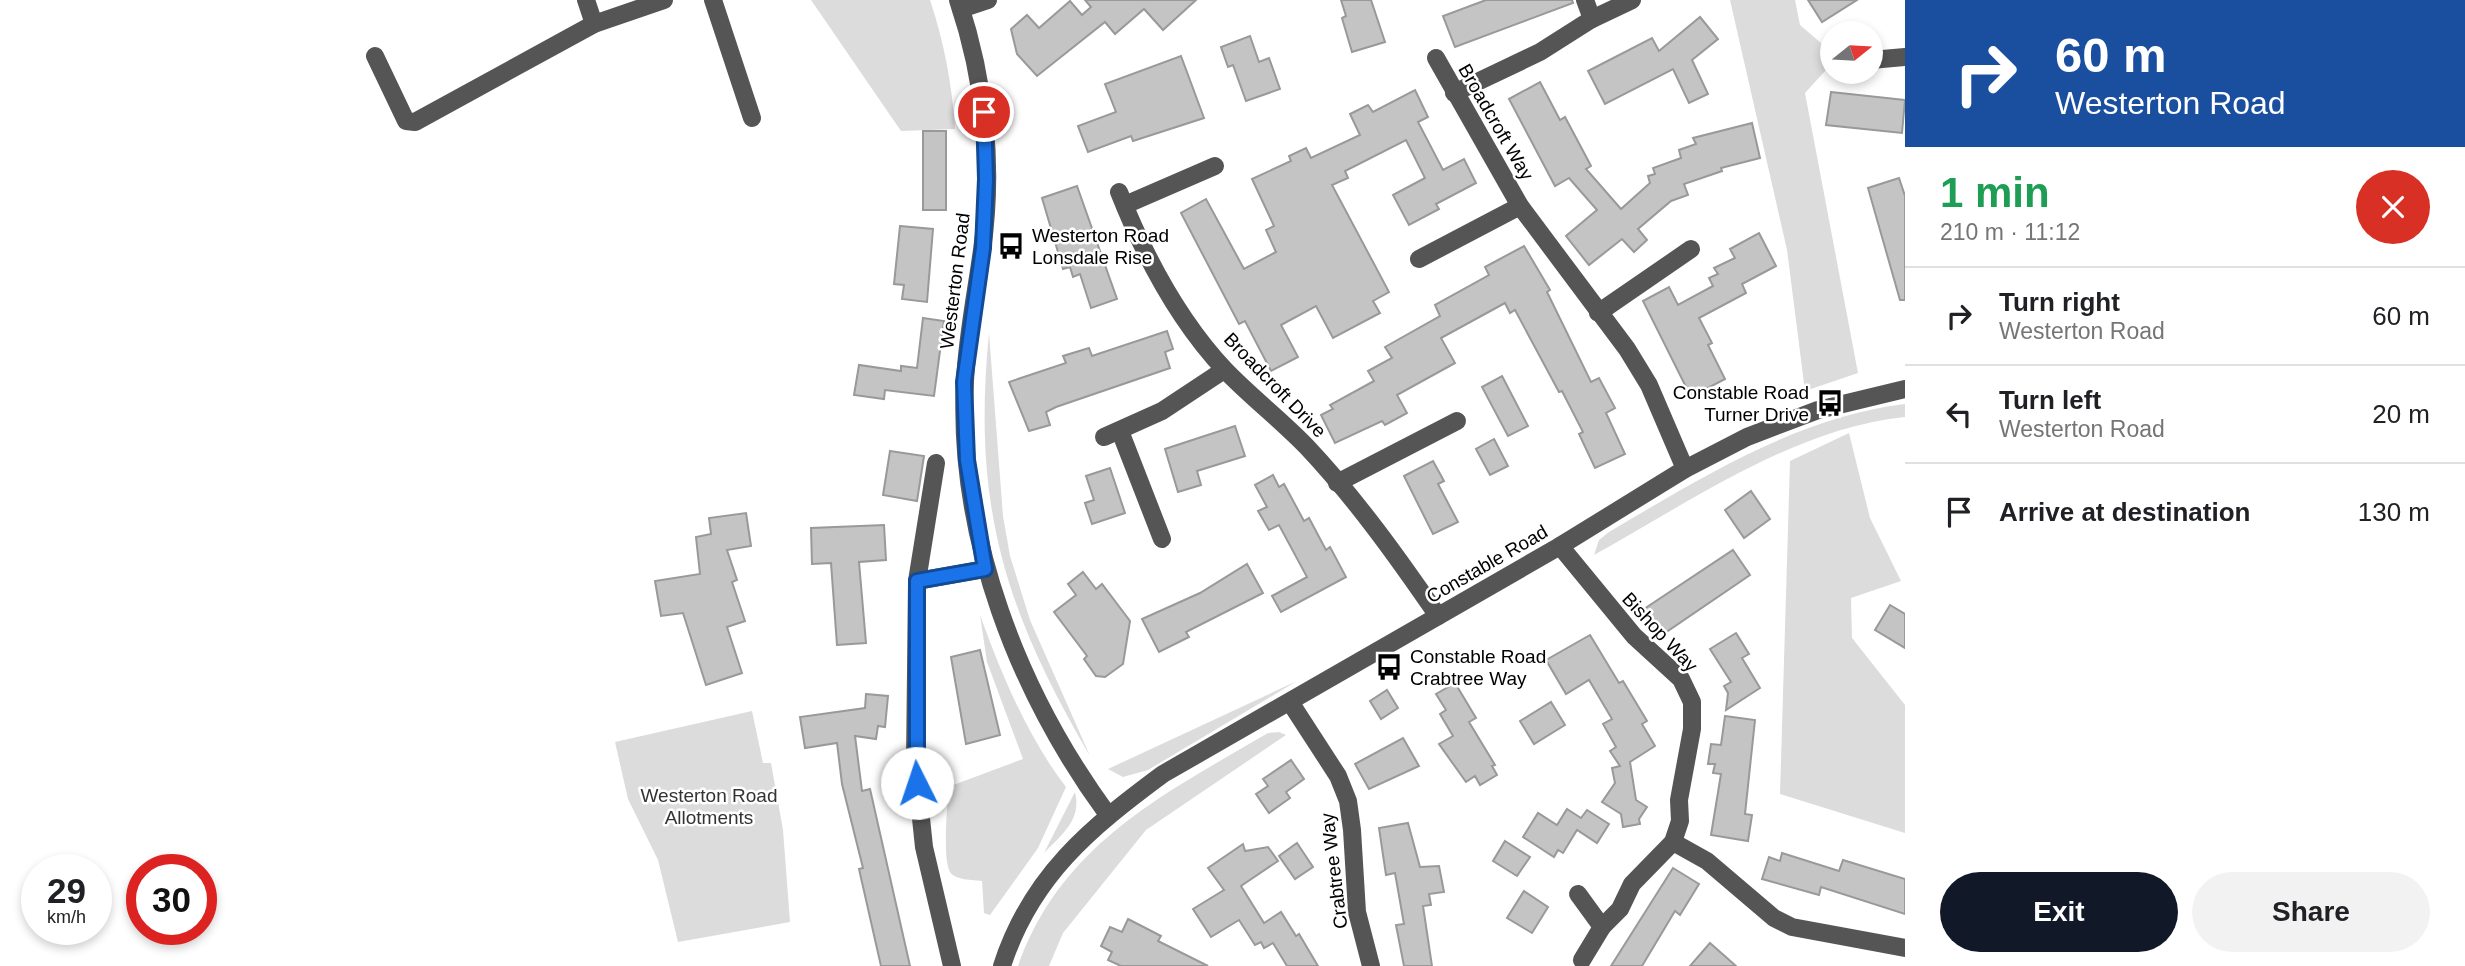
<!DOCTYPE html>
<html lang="en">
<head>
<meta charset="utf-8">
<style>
	body { margin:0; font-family:Helvetica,sans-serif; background:#f2f2f2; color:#202124; height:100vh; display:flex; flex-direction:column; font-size:26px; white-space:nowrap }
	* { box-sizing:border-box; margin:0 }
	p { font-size:23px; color:#757577 }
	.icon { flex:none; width:38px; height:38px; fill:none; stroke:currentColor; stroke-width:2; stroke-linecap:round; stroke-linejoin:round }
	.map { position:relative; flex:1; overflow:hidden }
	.side { display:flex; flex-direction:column; background:#fff; width:560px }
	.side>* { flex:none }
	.banner { background:#1a4fa0; color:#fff; overflow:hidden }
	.needle { width:46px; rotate:72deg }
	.buttons { position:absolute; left:1820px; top:21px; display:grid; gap:14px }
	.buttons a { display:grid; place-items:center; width:63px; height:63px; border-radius:50%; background:#fff; box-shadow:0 4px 10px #0003; font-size:35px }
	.speed { position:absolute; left:21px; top:854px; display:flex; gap:14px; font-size:35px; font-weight:700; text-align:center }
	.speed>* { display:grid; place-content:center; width:91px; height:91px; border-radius:50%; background:#fff; box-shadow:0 4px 10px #0003; line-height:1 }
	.speed small { font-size:18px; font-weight:400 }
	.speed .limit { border:10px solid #d22; background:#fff; color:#111 }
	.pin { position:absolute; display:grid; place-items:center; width:60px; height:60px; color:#fff; margin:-30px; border:4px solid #fff; border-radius:50%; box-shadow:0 2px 7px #0007 }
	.me { position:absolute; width:77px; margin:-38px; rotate:356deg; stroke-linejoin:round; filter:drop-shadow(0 0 5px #0008) }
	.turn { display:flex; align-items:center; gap:24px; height:147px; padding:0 35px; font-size:32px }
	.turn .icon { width:91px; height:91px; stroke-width:2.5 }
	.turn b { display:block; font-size:49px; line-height:60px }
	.round { display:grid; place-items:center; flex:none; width:74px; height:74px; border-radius:37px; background:#f2f2f2 }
	.head { display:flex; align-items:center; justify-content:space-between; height:119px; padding:0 35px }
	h1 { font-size:42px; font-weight:700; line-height:52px; color:#1e9e55 }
	.action { display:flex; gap:14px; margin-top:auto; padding:14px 35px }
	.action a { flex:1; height:80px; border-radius:42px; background:#111827; color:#fff; font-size:28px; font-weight:700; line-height:80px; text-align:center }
	.action a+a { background:#f2f2f2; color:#202124 }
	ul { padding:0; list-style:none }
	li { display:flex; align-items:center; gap:21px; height:98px; padding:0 35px; border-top:2px solid #e0e0e0 }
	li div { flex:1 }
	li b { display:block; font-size:26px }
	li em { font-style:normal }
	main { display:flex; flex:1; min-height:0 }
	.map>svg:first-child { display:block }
</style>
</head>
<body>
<main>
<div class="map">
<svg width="1905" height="966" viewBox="0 0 1905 966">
	<rect width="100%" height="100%" fill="#fff"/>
	<g fill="#dcdcdc">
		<path d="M811 0H930C944 42 952 84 955 129L901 131Z"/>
		<path d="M1730 0H1795L1800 25 1821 43 1826 70 1805 93 1858 373 1805 391 1787 250Z"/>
		<path d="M989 333 1003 516 1010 556 1030 620 1090 756C1004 609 972 504 989 333Z"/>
		<path d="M1905 404V417C1795 428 1690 502 1594 555L1599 540 1609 532C1701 478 1797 417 1905 404Z"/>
		<path d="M1849 433 1870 518 1901 581 1851 598 1852 638 1905 705V833L1780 794 1790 461Z"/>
		<path d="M980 615C1001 673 1028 738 1066 787L1038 848 990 915 984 913 982 881C973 880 955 880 950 872 942 857 948 805 948 787L1023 759 987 662Z"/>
		<path d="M1297 681 1148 770 1123 777 1108 769Z"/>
		<path d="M752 711 763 763H771L783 830 790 922 678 942 658 860 628 799 615 742Z"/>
		<path d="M1279 732 1286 735 1146 830 1063 933 1049 966H1018C1061 844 1164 794 1268 733Z"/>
		<path d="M1075 792C1082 820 1062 834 1044 853Z"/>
	</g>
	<g fill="#c4c4c4" stroke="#999" stroke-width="2">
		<path d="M1085 0H1196L1163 30 1144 9 1115 34 1105 22 1037 76 1017 54 1011 29 1027 15 1039 28 1070 1 1082 15 1091 7Z"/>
		<path d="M1341 0H1371L1385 42 1352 52 1342 18 1346 16Z"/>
		<path d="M1486 0H1572L1573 3 1455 47 1443 16Z"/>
		<path d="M1808 0H1857L1822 22Z"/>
		<path d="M1700 17 1718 39 1692 60 1708 94 1689 103 1673 69 1605 104 1588 71 1652 38 1659 51Z"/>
		<path d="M1250 36 1259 62 1269 58 1280 89 1246 101 1233 65 1228 67 1221 47Z"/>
		<path d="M1181 56 1204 118 1133 141 1131 136 1088 152 1078 126 1116 112 1105 84Z"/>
		<path d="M1540 82 1560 120 1565 117 1591 166 1586 169 1621 209 1650 183 1648 176 1655 174 1653 168 1681 158 1679 150 1696 144 1693 138 1752 123 1760 158 1721 168 1722 171 1684 184 1688 195 1671 201 1638 229 1647 240 1634 252 1622 239 1589 265 1566 236 1597 210 1569 178 1555 186 1509 99Z"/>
		<path d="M1415 90 1428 117 1418 122 1443 170 1464 159 1476 183 1436 204 1439 209 1409 225 1393 195 1425 178 1406 140 1345 171 1348 178 1332 185 1389 292 1373 301 1380 313 1333 338 1316 306 1281 325 1298 357 1271 371 1245 321 1239 324 1181 213 1206 199 1244 269 1276 252 1266 230 1274 226 1252 179 1291 161 1289 156 1306 148 1311 158 1360 135 1350 114 1368 105 1373 112Z"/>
		<path d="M1831 92 1905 100 1902 133 1826 125Z"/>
		<rect x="923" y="131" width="23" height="79"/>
		<path d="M1899 178 1905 196V300H1900L1868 188Z"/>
		<path d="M1077 186 1117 299 1091 308 1080 274 1073 277 1070 267 1063 269 1042 198Z"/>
		<path d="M900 226 933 229 927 302 902 299 904 285 894 284Z"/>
		<path d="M1759 233 1776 266 1742 284 1746 293 1699 318 1712 343 1708 345 1725 379 1691 397 1643 301 1669 287 1678 305 1713 286 1709 278 1718 274 1714 268 1735 258 1730 249Z"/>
		<path d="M1524 246 1550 290 1547 292 1591 382 1599 378 1615 408 1606 413 1625 454 1595 468 1579 434 1583 432 1562 391 1559 392 1515 310 1510 313 1505 303 1441 338 1455 363 1397 395 1407 413 1385 425 1382 421 1335 443 1321 415 1333 409 1330 405 1374 381 1368 371 1392 358 1385 347 1440 316 1435 305 1489 275 1485 267Z"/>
		<path d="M923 318 944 321 934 396 885 390 884 399 854 395 859 365 901 371V366L917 368Z"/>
		<path d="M1167 331 1173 349 1165 352 1170 368 1056 407 1046 412 1050 425 1029 431 1009 382 1066 363 1063 356 1089 348 1092 356Z"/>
		<path d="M1502 376 1528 426 1508 436 1482 387Z"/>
		<path d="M1235 426 1245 456 1197 471 1201 485 1178 492 1165 449Z"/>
		<path d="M1494 439 1508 466 1490 475 1476 449Z"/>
		<path d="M890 451 924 456 917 501 883 495Z"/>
		<path d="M1433 461 1444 481 1438 484 1458 522 1433 534 1404 476Z"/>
		<path d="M1110 468 1125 513 1092 524 1085 503 1094 500 1086 476Z"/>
		<path d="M1273 475 1279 487 1284 484 1304 521 1309 518 1326 550 1330 547 1346 577 1281 612 1272 596 1307 577 1279 525 1269 530 1258 511 1267 507 1255 485Z"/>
		<path d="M1751 491 1770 519 1744 538 1725 510Z"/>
		<path d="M746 513 751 546 727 550 737 580 732 582 745 621 727 627 742 673 706 685 683 613 661 616 655 581 700 574 696 537 711 534 709 518Z"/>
		<path d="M884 525 886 560 859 562 866 643 837 645 831 563 812 564 811 528Z"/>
		<path d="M1733 550 1750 575 1656 639 1638 613Z"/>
		<path d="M1247 564 1263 593 1186 632 1189 637 1159 652 1142 619 1200 593Z"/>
		<path d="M1083 572 1096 589 1102 584 1130 621 1123 664 1105 677 1096 676 1084 659 1087 656 1054 612 1076 595 1068 584Z"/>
		<path d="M1890 605 1905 614V648L1875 630Z"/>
		<path d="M1736 633 1749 654 1742 658 1760 688 1726 710 1728 693 1724 686 1731 682 1710 649Z"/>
		<path d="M1590 635 1619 683 1623 681 1647 721 1642 724 1655 746 1630 762 1636 800 1647 807 1639 819 1640 824 1623 827 1621 814 1602 802 1615 783 1612 768 1620 766 1610 751 1616 747 1603 724 1612 719 1589 680 1566 694 1546 660Z"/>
		<path d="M980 650 1000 735 966 744 951 657Z"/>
		<path d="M1455 683 1476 718 1469 722 1495 765 1492 766 1497 775 1480 785 1475 776 1466 782 1439 744 1453 736 1440 714 1446 710 1436 694Z"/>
		<path d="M1387 690 1398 708 1381 719 1370 701Z"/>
		<path d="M866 694 888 696 885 727 878 726 876 739 855 736 862 791 870 789 910 966H881L859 869 863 868 842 784 837 743 805 748 800 717 865 708Z"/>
		<path d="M1551 702 1565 725 1534 744 1520 721Z"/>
		<path d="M1725 716 1755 720 1745 814 1752 815 1748 841 1711 835 1721 774 1713 773 1715 764H1708L1711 744 1721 745Z"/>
		<path d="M1403 738 1419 766 1369 789 1355 764Z"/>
		<path d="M1291 760 1304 779 1286 792 1290 798 1269 813 1256 794 1268 786 1263 779Z"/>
		<path d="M1567 809 1581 818 1587 810 1609 824 1597 843 1577 830 1563 853 1558 850 1554 857 1523 837 1538 813 1557 825Z"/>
		<path d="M1408 823 1420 867 1439 866 1444 892 1429 894 1431 905 1423 906 1432 966H1404L1396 925 1404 924 1395 873 1386 875 1379 828Z"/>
		<path d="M1505 841 1530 857 1517 876 1493 861Z"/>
		<path d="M1297 843 1313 867 1295 879 1279 856Z"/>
		<path d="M1243 844 1245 851 1268 847 1278 861 1241 886 1264 923 1281 912 1296 936 1299 934 1318 966H1287L1273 943 1264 948 1261 942 1255 945 1239 920 1211 937 1193 909 1224 890 1208 868Z"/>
		<path d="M1782 853 1839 871 1843 860 1905 879V914L1821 887 1819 895 1762 879 1769 857 1780 861Z"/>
		<path d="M1673 868 1699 884 1680 915 1675 911 1642 966H1611Z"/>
		<path d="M1524 891 1548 907 1532 933 1507 918Z"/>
		<path d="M1128 919 1161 936 1158 941 1208 966H1121L1108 960 1112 952 1101 946 1110 927 1122 932Z"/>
		<path d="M1710 943 1736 966H1690Z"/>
	</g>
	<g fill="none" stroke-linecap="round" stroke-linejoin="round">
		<g stroke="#555" stroke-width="18">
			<path d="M586 0 594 24"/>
			<path d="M713 0 752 118"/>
			<path d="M958 0C985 80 994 167 982 250 976 294 967 337 965 381 957 536 1018 692 1108 815"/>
			<path d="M1585 0 1592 19"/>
			<path d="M961 9 988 0"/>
			<path d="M375 56 406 121 415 122 594 24 664 0"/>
			<path d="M1436 58 1520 206 1627 349 1649 385 1685 469"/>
			<path d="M1871 60 1905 57"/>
			<path d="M1454 93 1540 52 1592 19 1632 0"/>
			<path d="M1119 192C1144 255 1178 320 1225 370 1251 397 1281 420 1307 447 1356 499 1398 558 1438 616"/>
			<path d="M1125 205 1215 166"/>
			<path d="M1419 259 1520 206"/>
			<path d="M1598 313 1691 249"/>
			<path d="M1120 431 1162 539"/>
			<path d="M1104 437 1162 411 1224 370"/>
			<path d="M936 463 917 581 915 761 924 847 952 966"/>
			<path d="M1337 483 1457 421"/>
			<path d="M1560 546 1634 636 1681 679 1692 702V729L1679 800 1680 821 1673 842 1632 884 1620 909 1602 927 1582 960"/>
			<path d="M917 581 985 569"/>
			<path d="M1290 702 1338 776 1348 801 1352 830 1357 912 1371 966"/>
			<path d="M1673 842 1707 861 1774 918 1792 927 1905 948"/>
			<path d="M1578 894 1602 927"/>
			<path d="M1002 966C1031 876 1090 828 1163 774L1560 546 1685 469 1747 437 1818 410 1905 389"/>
		</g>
	</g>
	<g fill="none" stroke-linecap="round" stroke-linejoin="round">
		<defs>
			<path id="route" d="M917 783V581L985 569 967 460 964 382 983 248 986 179 984 112"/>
		</defs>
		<use href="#route" stroke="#114b97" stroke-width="18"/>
		<use href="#route" stroke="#1a73e8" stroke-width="12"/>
	</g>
	<defs>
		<symbol id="bus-bare" viewBox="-9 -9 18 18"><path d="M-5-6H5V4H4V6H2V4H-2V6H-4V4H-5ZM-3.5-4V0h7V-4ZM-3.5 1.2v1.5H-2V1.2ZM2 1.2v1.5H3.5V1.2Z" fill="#000" stroke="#fff" stroke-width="2.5" paint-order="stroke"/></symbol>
	</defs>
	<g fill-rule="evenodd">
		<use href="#bus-bare" x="992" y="227" width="38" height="38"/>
		<use href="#bus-bare" x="1811" y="384" width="38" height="38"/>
		<use href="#bus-bare" x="1370" y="648" width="38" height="38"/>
	</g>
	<g text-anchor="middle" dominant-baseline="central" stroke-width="5" stroke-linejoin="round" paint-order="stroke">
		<g font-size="19" fill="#000" stroke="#fff">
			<text transform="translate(1496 122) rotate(60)">Broadcroft Way</text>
			<text transform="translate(955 281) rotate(-83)">Westerton Road</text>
			<text transform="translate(1275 385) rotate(46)">Broadcroft Drive</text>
			<text transform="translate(1487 564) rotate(-30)">Constable Road</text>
			<text transform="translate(1660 632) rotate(47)">Bishop Way</text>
			<text transform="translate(1334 871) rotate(-97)">Crabtree Way</text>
		</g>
		<g font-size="19" fill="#000" stroke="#fff" text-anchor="start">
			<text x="1032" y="235">Westerton Road<tspan x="1032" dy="22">Lonsdale Rise</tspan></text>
			<text x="1809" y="392" text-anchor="end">Constable Road<tspan x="1809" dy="22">Turner Drive</tspan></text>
			<text x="1410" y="656">Constable Road<tspan x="1410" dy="22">Crabtree Way</tspan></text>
		</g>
		<g font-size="19" fill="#333" stroke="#fff">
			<text x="709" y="795">Westerton Road<tspan x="709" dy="22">Allotments</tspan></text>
		</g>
	</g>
</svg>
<div class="buttons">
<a><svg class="needle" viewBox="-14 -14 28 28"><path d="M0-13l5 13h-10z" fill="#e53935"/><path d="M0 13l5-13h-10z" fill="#757577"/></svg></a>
</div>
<div class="speed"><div>29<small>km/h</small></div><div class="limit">30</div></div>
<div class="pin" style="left:984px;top:112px;background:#d93025"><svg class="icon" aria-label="arrive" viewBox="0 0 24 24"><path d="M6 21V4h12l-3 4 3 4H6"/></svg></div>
<svg class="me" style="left:917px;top:783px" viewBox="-20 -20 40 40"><circle r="19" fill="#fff"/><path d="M0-13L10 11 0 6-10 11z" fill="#1a73e8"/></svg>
</div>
<section class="side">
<div class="banner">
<div class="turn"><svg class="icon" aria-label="right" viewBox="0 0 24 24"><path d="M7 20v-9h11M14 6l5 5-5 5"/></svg><div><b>60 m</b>Westerton Road</div></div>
</div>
<div class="head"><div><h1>1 min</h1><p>210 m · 11:12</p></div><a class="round" style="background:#d93025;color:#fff"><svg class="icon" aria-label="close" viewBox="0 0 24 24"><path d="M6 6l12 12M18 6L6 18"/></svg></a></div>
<ul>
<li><svg class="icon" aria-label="right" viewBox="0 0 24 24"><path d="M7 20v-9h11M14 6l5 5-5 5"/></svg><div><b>Turn right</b><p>Westerton Road</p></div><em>60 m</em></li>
<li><svg class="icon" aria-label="left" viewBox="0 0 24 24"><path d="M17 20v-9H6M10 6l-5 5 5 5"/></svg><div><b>Turn left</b><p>Westerton Road</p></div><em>20 m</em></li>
<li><svg class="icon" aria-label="arrive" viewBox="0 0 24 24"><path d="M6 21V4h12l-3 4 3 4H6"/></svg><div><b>Arrive at destination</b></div><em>130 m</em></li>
</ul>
<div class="action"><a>Exit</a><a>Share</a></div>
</section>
</main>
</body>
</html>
